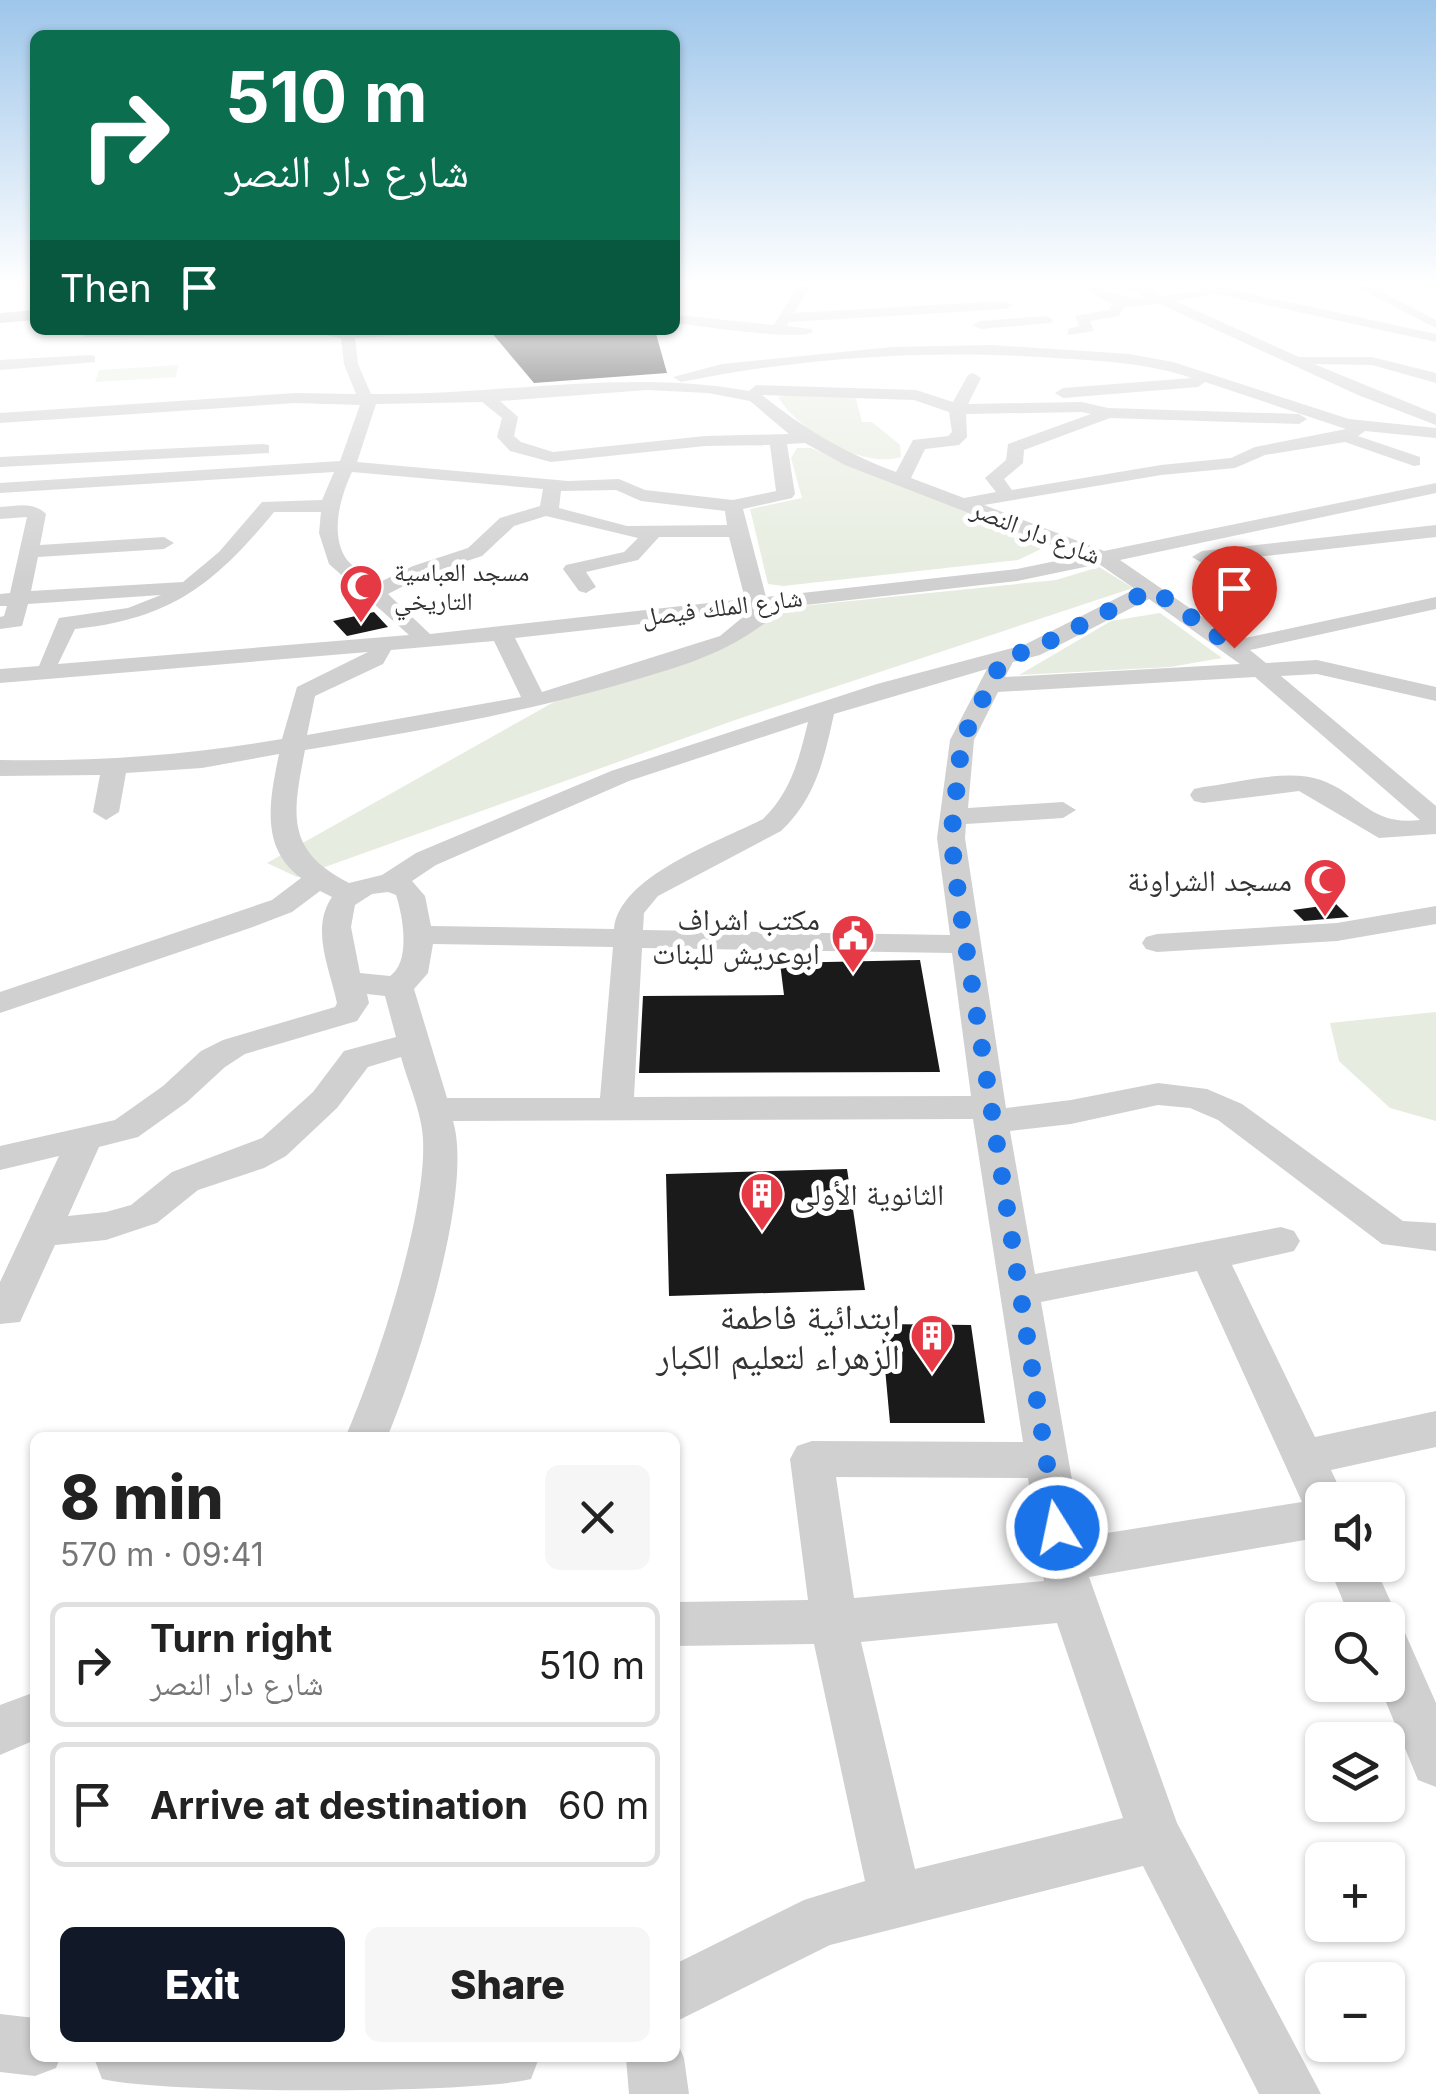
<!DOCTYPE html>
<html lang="en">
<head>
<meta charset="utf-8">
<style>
	body { margin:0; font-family:Inter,"Noto Naskh Arabic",sans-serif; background:#f6f6f6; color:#222; height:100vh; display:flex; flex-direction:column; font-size:38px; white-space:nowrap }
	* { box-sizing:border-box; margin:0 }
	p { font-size:32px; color:#767676 }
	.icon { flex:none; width:55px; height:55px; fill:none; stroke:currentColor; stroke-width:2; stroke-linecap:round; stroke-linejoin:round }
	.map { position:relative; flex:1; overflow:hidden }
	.drawer { position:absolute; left:30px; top:1432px; width:650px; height:630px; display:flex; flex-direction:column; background:#fff; border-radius:15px; box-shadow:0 2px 8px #0004 }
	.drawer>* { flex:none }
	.top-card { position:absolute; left:30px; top:30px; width:650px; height:305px; border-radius:15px; box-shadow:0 2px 8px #0004; background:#0b6e4f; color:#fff; overflow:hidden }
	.buttons { position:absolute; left:1305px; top:1482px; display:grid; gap:20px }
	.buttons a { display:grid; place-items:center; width:100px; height:100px; border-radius:15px; background:#fff; box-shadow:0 2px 8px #0004; font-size:50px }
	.pin { position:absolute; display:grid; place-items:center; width:85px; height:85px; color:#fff; margin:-102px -42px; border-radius:50% 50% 50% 0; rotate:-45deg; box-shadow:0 0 10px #0007 }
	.pin .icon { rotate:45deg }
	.me { position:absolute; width:110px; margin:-55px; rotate:350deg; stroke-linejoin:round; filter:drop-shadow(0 0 8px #0008) }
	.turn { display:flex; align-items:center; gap:35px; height:210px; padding:0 30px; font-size:45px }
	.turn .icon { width:130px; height:130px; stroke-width:2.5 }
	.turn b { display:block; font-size:70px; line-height:85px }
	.then { display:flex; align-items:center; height:95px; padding:0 30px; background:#0003; gap:20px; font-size:38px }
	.round { display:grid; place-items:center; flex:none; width:105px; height:105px; border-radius:15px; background:#f6f6f6 }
	.headline { display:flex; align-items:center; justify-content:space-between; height:170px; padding:0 30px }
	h1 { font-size:60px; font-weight:800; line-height:75px }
	.action { display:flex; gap:20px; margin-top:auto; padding:20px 30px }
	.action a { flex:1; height:115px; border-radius:15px; background:#111827; color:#fff; font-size:40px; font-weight:800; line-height:115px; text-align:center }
	.action a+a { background:#f6f6f6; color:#222 }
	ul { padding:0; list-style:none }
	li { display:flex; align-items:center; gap:30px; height:125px; margin:0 20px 15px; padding:0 10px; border:5px solid #e0e0e0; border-radius:15px }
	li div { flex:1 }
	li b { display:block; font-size:38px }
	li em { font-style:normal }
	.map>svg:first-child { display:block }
</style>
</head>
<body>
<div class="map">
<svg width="1436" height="2094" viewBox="0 0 1436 2094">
	<rect width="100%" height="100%" fill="#fff"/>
	<g fill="#e6ecdf">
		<path d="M178 365 176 377 95 382 99 370Z"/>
		<path d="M786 395H855L862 422H872L900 445 901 457C861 469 799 431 778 397Z"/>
		<path d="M797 448H811L1027 536 1041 549 1018 560 783 586 768 584 750 509 802 498 791 458Z"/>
		<path d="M1099 567 1133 588 738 719 297 877 267 863 554 702 728 641 782 608 1056 580Z"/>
		<path d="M1160 613 1222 658 1170 667 1019 675 1111 621Z"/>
		<path d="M1436 1012V1121L1390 1108 1339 1061 1330 1023Z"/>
	</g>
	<g fill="#1a1a1a">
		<path d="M513 330H655L667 373 534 383 491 332Z"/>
		<path d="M374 612 388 627 347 636 333 621Z"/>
		<path d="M1336 904 1349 917 1304 921 1293 910Z"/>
		<path d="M920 960 940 1072 639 1073 643 996 784 995 780 963Z"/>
		<path d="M847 1169 865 1290 669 1296 666 1174Z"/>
		<path d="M881 1324 971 1325 985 1423H890Z"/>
	</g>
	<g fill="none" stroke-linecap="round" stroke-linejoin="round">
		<g fill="#d0d0d0" fill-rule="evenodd">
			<path d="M797 287H810L794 313 1006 301 1013 305 1006 309 789 322 787 326 811 329 813 332C799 341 700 326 675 323L677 315 774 325Z"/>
			<path d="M1080 287C1105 287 1119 299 1146 298L1127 287H1143L1163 296 1220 287 1436 334V342L1216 294 1175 301 1299 357H1372L1436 373V383L1372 365 1314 364 1436 414V425L1358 395 1160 304 1124 307 1119 316 1090 321 1094 331 1068 335V329L1079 326 1075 316 1109 310 1112 304Z"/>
			<path d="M1356 287H1373L1436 320V328Z"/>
			<path d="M1046 316 1053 320 1051 323 980 329 973 325 980 321Z"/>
			<path d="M83 330H296L289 334 88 337 83 336Z"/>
			<path d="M298 330H441L434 334 355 338 358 364 371 394C497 396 625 368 749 391L756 385 916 390 953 402 968 375 973 373 981 378 968 404 1082 402 1108 408 1299 414 1307 419 1299 424 1110 418 1024 450 1023 463 1004 479 1012 490 1161 465 1231 458 1255 447 1346 429 1205 382 1198 387 1063 398 1055 393 1063 388 1192 378C1147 363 1103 361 1056 358 931 349 804 357 681 382L673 377 722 364 892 347 992 345 1129 354 1173 362 1349 419 1436 428V438L1365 431 1358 436 1420 457V465L1414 466 1345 442 1265 455 1235 468 1161 475 984 505 1104 551 1436 483V493L1120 560 1236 640 1436 597V609L1250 650 1266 663 1317 660 1436 687V701L1317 674 1281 676 1436 806V834L1379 838 1299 791 1203 803 1194 801 1190 795 1194 789 1203 787C1238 783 1287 768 1321 780 1362 795 1370 826 1420 820L1255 677 998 692 974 740 968 808 1063 802 1076 810 1063 818 966 824 965 838 1006 1108 1071 1100 1158 1083 1207 1089 1242 1104 1403 1221 1436 1223V1251L1382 1244 1218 1120 1190 1108 1158 1105 1071 1124 1010 1131 1035 1274 1281 1227 1294 1231 1300 1241 1294 1251 1232 1265 1315 1437 1436 1411V1447L1331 1470 1345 1500H1322V1537L1089 1577 1177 1823 1321 2094H1259L1143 1866 830 1945 675 2022V1964L804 1900 865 1881 814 1644 675 1646V1602L808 1600 790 1459 797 1446 812 1441 1023 1442 973 1119 453 1121C474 1191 416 1369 387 1438H345C376 1367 427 1215 423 1139 422 1113 408 1083 401 1057L368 1067 337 1108 286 1156 264 1168 198 1190 157 1223 106 1240 55 1245 20 1322 0 1324V1282L59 1156 0 1170V1146L115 1120 163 1086 201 1051 223 1040 335 1007 337 1003C330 969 310 929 332 897L320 891 292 912 250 928 0 1013V992L272 900 301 878C259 847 270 799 279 754L202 768 126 773 119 812 106 820 93 812 100 775 0 776V760C96 762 188 755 282 739L297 687 368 652 0 683V669L39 666 59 618 128 608 161 595 28 604 22 626 0 629V617L4 616 7 606H0V594L10 593 27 517 0 519V507C17 506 33 501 46 514L40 545 164 537 174 543 164 549 38 557 31 591 183 582 219 552 262 502 322 500 334 472 0 493V483L340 461 360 405 295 403 0 423V413L295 393 356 394 344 364 341 338ZM647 390 708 393 750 401 789 434 705 436 553 452 521 442 514 436 518 417 500 401ZM762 395 914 400 949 412 952 432 948 436 913 440 896 472C845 453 804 429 762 395ZM482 402 502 418 497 437 510 451 551 462 705 446 770 445 776 491 733 500 645 490 619 479 568 481 357 462 376 404ZM1082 412 1091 414 1008 444 1006 460 985 478 996 492 964 498 911 478 925 449 959 445 967 437 966 414ZM805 443 845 465 1080 556 1017 569 766 597 743 509 792 498 795 494 787 444ZM352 472 543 489 540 506 500 518 468 548 413 566 376 584C367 576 351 567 345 557 330 532 341 495 352 472ZM616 490 641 501 725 511 727 525 627 526 559 508 561 491ZM274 512H321L319 533 329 564 409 635 58 664 75 629C171 619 215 584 274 512ZM546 516 638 538 624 552 566 565 563 569 579 591 586 593 596 587 586 572 638 560 659 537H729L745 599 430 634 388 594 427 574 482 556 514 526ZM1099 564 1135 589 1024 645 877 684 611 771 416 853 382 875 349 883C284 850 293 813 305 750 410 732 512 715 614 686 672 669 722 657 769 620L770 609 1017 581ZM1149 599 1240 664 1005 677 1013 662 1040 655ZM749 612 720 636 542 692 515 638ZM494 641 521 697 307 735 315 696 383 664 391 650ZM987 669 950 740 937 838 950 935 643 930 644 913 658 896 781 831C816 798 824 759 834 714ZM808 722C799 759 791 792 763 819 718 842 619 876 614 929L431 926 425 896 412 881 436 865 629 781ZM388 892 396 895C403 916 411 962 390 976L360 973 351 927 355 905 372 894ZM433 944 613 947 600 1098H447L414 989 428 973ZM642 948 952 953 971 1096 634 1097ZM367 994 385 996 396 1037 344 1051 313 1092 262 1138 172 1172 131 1205 106 1212 68 1216 99 1147 138 1137 187 1102 225 1067 245 1054 357 1021 369 1003ZM1197 1271 1302 1502 1082 1537 1041 1302ZM836 1477 1028 1478 1044 1581 854 1598ZM1057 1623 1123 1818 915 1869 861 1642Z"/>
			<path d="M90 355 95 356V362L0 370V360Z"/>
			<path d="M263 444 269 445V453L0 467V457Z"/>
			<path d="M1436 525V537L1202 563 1192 557 1202 551Z"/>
			<path d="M1436 906V924L1337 941 1157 952 1146 949 1142 943 1146 937 1157 934 1337 923Z"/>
			<path d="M1328 1565H1374L1399 1620 1395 1629 1405 1633 1436 1703V1787L1418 1780 1379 1685H1388V1620H1351Z"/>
			<path d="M35 1692V1740L0 1755V1705Z"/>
			<path d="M0 2014 35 2018V2058H60L56 2068 35 2076 0 2072Z"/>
			<path d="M675 2037 684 2058 689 2094H629L626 2058H675Z"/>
			<path d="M94 2058H539L531 2079C473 2094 161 2094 102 2079Z"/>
		</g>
		<path fill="#ababab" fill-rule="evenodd" d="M35 310V320L0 323V313Z"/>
	</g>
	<linearGradient id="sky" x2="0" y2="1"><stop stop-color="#9ec6ea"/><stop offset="0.49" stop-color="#fff"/><stop offset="1" stop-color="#fff" stop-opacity="0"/></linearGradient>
	<rect width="1436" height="580" fill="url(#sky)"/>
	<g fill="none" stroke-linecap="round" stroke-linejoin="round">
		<path stroke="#1a73e8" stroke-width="18" stroke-dasharray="0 32.4" d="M1057 1528 960 908 951 838 962 740 1004 657 1032 650 1152 589 1234 648"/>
	</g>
	<defs>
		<symbol id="mosque-pin" viewBox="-11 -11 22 30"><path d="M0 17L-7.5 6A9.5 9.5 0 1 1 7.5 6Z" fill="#e63946" stroke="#fff"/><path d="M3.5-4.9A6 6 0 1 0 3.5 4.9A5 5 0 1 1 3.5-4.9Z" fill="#fff"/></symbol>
		<symbol id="civic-pin" viewBox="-11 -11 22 30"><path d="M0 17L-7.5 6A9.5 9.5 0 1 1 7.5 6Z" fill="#e63946" stroke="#fff"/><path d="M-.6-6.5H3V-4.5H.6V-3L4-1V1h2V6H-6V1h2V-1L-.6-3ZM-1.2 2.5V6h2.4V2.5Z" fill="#fff"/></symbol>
		<symbol id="building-pin" viewBox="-11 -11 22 30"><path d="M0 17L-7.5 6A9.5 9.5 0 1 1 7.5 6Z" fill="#e63946" stroke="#fff"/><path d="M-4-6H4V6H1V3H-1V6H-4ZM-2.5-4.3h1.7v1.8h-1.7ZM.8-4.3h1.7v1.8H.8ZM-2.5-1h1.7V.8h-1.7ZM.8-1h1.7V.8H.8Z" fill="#fff"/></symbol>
	</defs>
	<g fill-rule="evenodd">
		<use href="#mosque-pin" x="336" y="561" width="50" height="68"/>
		<use href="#mosque-pin" x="1300" y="855" width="50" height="68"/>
		<use href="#civic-pin" x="828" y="911" width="50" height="68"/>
		<use href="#building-pin" x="737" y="1169" width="50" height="68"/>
		<use href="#building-pin" x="907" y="1311" width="50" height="68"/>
	</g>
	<g text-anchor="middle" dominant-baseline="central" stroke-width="10" stroke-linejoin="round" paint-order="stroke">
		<g font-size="25" fill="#333" stroke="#fff">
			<text transform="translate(1036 532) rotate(21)">شارع دار النصر</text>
			<text transform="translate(722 607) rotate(-7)">شارع الملك فيصل</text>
		</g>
		<g font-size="25" fill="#333" stroke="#fff" text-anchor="start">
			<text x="394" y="572">مسجد العباسية<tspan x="394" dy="29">التاريخي</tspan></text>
		</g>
		<g font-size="30" fill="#333" stroke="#fff" text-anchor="end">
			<text x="1292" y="880">مسجد الشراونة</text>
			<text x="820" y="919">مكتب اشراف<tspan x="820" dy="34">ابوعريش للبنات</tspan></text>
			<text x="794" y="1194" text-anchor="start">الثانوية الأولى</text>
		</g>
		<g font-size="35" fill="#333" stroke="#fff" text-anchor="end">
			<text x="900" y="1316">ابتدائية فاطمة<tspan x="900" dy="40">الزهراء لتعليم الكبار</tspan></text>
		</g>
	</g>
</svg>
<div class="buttons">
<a><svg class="icon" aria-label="sound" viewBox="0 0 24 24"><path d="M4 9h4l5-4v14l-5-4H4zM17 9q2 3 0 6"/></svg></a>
<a><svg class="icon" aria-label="search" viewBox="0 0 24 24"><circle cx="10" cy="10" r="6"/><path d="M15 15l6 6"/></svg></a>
<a><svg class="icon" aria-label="layers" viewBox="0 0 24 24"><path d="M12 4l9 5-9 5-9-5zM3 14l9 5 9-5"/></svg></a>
<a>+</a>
<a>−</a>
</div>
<div class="pin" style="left:1234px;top:648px;background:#d93025"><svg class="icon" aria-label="arrive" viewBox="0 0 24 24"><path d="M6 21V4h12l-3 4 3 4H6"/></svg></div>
<svg class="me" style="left:1057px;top:1528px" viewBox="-20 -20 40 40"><circle r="17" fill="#1a73e8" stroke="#fff" stroke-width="3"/><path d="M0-11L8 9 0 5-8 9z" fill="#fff"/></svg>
<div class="top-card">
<div class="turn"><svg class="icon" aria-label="right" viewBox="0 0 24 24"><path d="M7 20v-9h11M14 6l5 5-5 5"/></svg><div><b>510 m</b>شارع دار النصر</div></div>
<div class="then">Then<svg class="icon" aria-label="arrive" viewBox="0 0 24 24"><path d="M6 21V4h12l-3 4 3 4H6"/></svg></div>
</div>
<section class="drawer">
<div class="headline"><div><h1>8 min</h1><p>570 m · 09:41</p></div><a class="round"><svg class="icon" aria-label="close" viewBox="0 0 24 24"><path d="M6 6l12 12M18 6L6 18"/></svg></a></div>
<ul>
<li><svg class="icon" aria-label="right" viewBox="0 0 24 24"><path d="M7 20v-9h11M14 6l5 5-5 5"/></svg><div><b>Turn right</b><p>شارع دار النصر</p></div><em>510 m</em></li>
<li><svg class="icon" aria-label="arrive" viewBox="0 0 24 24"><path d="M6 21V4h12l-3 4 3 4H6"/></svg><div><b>Arrive at destination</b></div><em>60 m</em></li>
</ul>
<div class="action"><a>Exit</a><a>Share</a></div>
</section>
</div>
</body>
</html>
